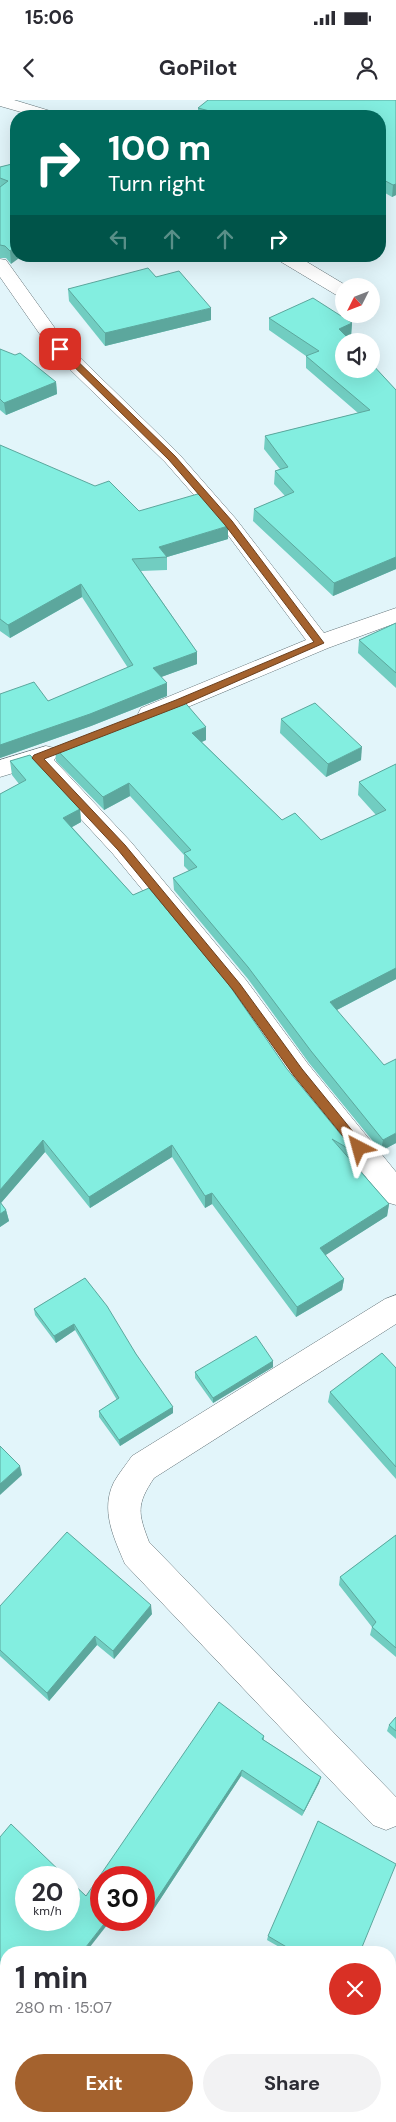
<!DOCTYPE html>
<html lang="en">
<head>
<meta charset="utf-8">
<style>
	body { margin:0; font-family:"DM Sans",sans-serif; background:#f2f2f3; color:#2b2b33; height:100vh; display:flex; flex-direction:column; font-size:19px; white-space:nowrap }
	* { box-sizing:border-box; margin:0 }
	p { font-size:16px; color:#7c7c81 }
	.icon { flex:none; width:28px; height:28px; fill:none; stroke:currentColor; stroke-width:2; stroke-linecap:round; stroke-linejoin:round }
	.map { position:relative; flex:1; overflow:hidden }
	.sheet { position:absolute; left:0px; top:1846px; width:396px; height:176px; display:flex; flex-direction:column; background:#fff; border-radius:20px 20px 0 0; box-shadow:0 5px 20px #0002 }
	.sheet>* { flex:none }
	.banner { position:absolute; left:10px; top:10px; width:376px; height:152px; border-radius:20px; box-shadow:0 5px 20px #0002; background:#00695c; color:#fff; overflow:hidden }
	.needle { width:32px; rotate:228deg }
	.buttons { position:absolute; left:335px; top:178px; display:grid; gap:10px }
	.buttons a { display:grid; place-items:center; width:45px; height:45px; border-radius:50%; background:#fff; box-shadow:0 5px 20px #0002; font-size:25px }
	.speed { position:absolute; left:15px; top:1766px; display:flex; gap:10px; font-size:25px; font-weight:700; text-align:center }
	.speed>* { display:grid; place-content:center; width:65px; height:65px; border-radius:50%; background:#fff; box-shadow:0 5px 20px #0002; line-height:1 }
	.speed small { font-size:12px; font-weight:400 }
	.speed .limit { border:8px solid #d22; background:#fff; color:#111 }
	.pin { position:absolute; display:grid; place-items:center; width:42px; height:42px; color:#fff; margin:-21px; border-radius:10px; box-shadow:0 2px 8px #0006 }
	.me { position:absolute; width:55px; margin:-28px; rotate:321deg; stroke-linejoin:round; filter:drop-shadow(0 0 4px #0008) }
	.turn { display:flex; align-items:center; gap:18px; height:105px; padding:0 15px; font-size:22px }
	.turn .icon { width:65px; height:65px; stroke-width:2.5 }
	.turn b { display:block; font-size:35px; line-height:42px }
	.lanes { display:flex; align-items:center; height:48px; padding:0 15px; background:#0003; justify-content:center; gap:25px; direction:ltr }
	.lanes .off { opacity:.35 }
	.round { display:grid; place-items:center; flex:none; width:52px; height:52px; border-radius:26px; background:#f2f2f3 }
	.overview { display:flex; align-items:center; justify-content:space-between; height:85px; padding:0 15px }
	h1 { font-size:30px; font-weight:700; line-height:38px }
	.action { display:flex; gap:10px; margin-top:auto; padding:10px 15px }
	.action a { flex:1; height:58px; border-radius:30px; background:#a4622e; color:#fff; font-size:20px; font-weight:700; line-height:58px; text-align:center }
	.action a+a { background:#f2f2f3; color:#2b2b33 }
	.status { display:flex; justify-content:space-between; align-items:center; height:35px; padding:0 25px; background:#fff; direction:ltr }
	.status svg { height:14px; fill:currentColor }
	header { display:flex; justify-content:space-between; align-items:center; height:65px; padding:0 15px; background:#fff; font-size:22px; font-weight:700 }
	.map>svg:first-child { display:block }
</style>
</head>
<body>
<div class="status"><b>15:06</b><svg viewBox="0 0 49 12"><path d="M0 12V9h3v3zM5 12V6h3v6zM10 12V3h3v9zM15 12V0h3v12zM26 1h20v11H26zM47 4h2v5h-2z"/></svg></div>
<header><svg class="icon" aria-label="back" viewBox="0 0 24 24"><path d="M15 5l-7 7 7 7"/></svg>GoPilot<svg class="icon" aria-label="person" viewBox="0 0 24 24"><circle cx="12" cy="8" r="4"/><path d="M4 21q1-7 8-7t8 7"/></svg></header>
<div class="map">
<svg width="396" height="2022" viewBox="0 0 396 2022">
	<rect width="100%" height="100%" fill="#e2f5fa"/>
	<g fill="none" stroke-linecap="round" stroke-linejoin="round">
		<defs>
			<g id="minor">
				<path d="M0 0H14L57 13 59 16H35L0 6Z"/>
				<path d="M275 156H297L347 186H344V197L338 196 278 160Z"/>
				<path d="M0 159 6 160 67 245 179 354 236 419 324 533 396 508V523L328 548 157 620 149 622 141 620 138 614 141 608 306 540 222 427 165 362 53 253 0 177Z"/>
				<path d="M46 646 54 648 58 654 54 660 131 742 246 880 308 964 396 1072V1105L386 1102 288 980 228 894 113 754 33 667 0 677V660Z"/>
				<path d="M396 1195V1224L154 1378C136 1405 138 1413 149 1442L396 1697V1726L386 1730 373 1725 125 1464C114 1438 100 1410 114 1382 119 1373 126 1365 132 1356L385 1199Z"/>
			</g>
		</defs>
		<use href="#minor" stroke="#627277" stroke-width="1"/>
		<use href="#minor" fill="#fff" fill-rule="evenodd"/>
	</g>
	<g fill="#71cdc1">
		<path d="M396 0V95L392 97 380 90V16H198V8Z"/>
		<path d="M16 63 11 164 6 158H0V67Z"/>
		<path d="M156 177 211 220 105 246 69 201 68 189Z"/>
		<path d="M269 218 352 223 351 236 347 238 396 290V469L333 496 253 421 254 409 285 396 274 384 275 371 280 369 264 349 265 336 358 313 306 268V256L269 230Z"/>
		<path d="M0 249 56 282 57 294 6 315 0 310Z"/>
		<path d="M0 345 139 411 228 439 167 457V470L141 471 197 552V564L161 577 167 596 91 626 0 658V594L48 601 128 568 82 497 10 538 0 531Z"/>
		<path d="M396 523V588L358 553 359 540Z"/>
		<path d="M281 619 361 660 326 677 280 633Z"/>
		<path d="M206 640 202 642 282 720 321 740 376 715 358 695 359 682 396 664V879L337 910 396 1043 381 1051 309 963 248 879 174 790 173 778 189 771 184 766V755L130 696 104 710 56 661 55 648Z"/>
		<path d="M30 655 80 709 81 722 72 727 133 795 149 788 227 882 287 969 356 1053 354 1064 389 1104 387 1116 325 1155 344 1179 342 1190 296 1217 212 1104 205 1108 172 1057 90 1108 45 1052 1 1103 6 1110 9 1121 0 1127V694L19 684 12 675 10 661Z"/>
		<path d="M85 1178 136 1254 173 1313 120 1346 99 1317V1311L117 1300 75 1230 56 1243 35 1215 34 1209Z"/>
		<path d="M273 1261V1267L213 1303 195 1278V1272Z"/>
		<path d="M396 1268V1379L328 1302 330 1292Z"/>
		<path d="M396 1435V1557L370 1535 372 1527 339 1485 340 1477Z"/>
		<path d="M0 1506 152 1514 114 1559 97 1545 49 1601 0 1556Z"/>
		<path d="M396 1617V1639L387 1631 389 1625Z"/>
		<path d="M264 1636V1640L321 1677 319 1683 302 1716 241 1676 146 1821 144 1819V1778L86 1796Z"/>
		<path d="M268 1836 360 1852H288L267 1840Z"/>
	</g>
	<g fill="#5ca79d">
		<path d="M396 84V95L392 97 393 85Z"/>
		<path d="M16 147V156H22L11 164 10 151Z"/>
		<path d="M211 208V220L105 246V233Z"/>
		<path d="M352 223 351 236 338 242 339 229Z"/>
		<path d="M56 282 57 294 6 315 4 303Z"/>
		<path d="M228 426V439L167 457 159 447Z"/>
		<path d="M396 457V469L333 496 334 483Z"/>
		<path d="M81 484 82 497 10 538 8 525Z"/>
		<path d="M197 552V564L153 580V568Z"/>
		<path d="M167 583V596L91 626 0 658V645Z"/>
		<path d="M206 627V640L192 646V633Z"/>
		<path d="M362 647 361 660 326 677 328 664Z"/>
		<path d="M129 683 130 696 104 710 103 697Z"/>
		<path d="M80 709 81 722 65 731 63 718Z"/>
		<path d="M396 868V879L329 914 330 902Z"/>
		<path d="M396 1033V1043L381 1051 383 1040Z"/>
		<path d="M43 1040 45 1052 0 1104V1090Z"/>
		<path d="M172 1045V1057L90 1108 89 1097Z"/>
		<path d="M212 1093V1104L205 1108V1096Z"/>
		<path d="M389 1104 387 1116 318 1160 320 1148Z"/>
		<path d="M6 1110 9 1121 0 1127V1114Z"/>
		<path d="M344 1179 342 1190 296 1217 297 1207Z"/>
		<path d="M74 1224 75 1230 56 1243 54 1236Z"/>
		<path d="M273 1261V1267L213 1303V1298Z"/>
		<path d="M173 1307V1313L120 1346 119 1340Z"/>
		<path d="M20 1366 22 1375 0 1395V1384Z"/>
		<path d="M151 1505 152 1514 114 1559 113 1551Z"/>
		<path d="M95 1536 97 1545 49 1601 47 1593Z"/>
		<path d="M242 1670 241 1676 146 1821 145 1817Z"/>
		<path d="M321 1677 319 1683 302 1716 304 1711Z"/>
		<path d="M107 1820H111L86 1852H82Z"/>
	</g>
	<g fill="#83eee0" stroke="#5ca79d">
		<path d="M208 0H396V84L393 85 380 78V16H229L198 8Z"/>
		<path d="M16 63V147L10 151 5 146 0 145V87L8 81 0 78V67Z"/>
		<path d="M148 168 156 177 179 171 211 208 105 233 68 189Z"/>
		<path d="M313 198 352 223 339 229 351 241H344V269H371V263L396 290V457L334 483 254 409 294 392 275 371 288 367 265 336 370 310 306 256 319 251 269 218Z"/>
		<path d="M0 249 15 255 20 253 56 282 4 303 0 299Z"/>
		<path d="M0 345 95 386 109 381 139 411 201 393 228 426 159 447 167 457 132 459 197 552 153 568 167 583 90 614 0 645V594L34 582 48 601 133 565 81 484 8 525 0 519Z"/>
		<path d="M396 523V573L359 540Z"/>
		<path d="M182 599 206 627 192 633 282 720 295 713 321 740 386 710 359 682 396 664V868L330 902 384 965 396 959V1033L383 1040 311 951 248 867 173 778 197 767 184 753 191 750 129 683 103 697 55 648Z"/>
		<path d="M315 603 362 647 328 664 281 619Z"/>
		<path d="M30 655 80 709 63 718 133 795 149 788 227 882 287 969 356 1053 332 1039 389 1104 320 1148 344 1179 297 1207 212 1093 205 1096 172 1045 89 1097 43 1040 0 1090V694L26 680 10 661Z"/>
		<path d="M0 1102 6 1110 0 1114Z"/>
		<path d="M85 1178 107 1206 136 1254 173 1307 119 1340 99 1311 119 1298 74 1224 54 1236 34 1209Z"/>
		<path d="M256 1236 273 1261 213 1298 195 1272Z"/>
		<path d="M382 1253 396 1268V1367L330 1292Z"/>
		<path d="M0 1346 20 1366 0 1384Z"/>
		<path d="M67 1432 151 1505 113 1551 95 1536 47 1593 0 1550V1506Z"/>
		<path d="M396 1435V1548L372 1527 376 1522 340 1477Z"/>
		<path d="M219 1602 264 1636 262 1639 321 1677 304 1711 242 1670 145 1817 144 1816V1778H101V1820H107L82 1852H6V1951L0 1944V1737L11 1724 67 1778H26V1820H69V1780L86 1796Z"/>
		<path d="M396 1617V1631L389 1625Z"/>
		<path d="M318 1721 396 1764 360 1852H295L268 1836Z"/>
		<path d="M67 2016H136L133 2022H72Z"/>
	</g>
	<path fill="#a4622e" stroke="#6b401e" d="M58 247H63L175 356 232 421 324 543 183 605 44 659 125 745 240 884 302 969 363 1044 365 1048 363 1051H355L294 976 233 890 118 750 32 658 34 655 176 600 314 542 225 425 169 360 58 251Z"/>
</svg>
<div class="buttons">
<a><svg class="needle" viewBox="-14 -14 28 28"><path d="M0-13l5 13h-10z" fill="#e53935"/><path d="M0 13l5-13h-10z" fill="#7c7c81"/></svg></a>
<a><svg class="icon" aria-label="sound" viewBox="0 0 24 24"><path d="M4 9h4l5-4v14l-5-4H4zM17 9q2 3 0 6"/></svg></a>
</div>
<div class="speed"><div>20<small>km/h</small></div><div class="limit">30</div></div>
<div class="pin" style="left:60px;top:249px;background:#d93025"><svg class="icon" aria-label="arrive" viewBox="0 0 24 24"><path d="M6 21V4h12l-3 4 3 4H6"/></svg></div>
<svg class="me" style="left:359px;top:1048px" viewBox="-20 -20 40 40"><path d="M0-17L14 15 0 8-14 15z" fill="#a4622e" stroke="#fff" stroke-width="4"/></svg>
<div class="banner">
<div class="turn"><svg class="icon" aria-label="right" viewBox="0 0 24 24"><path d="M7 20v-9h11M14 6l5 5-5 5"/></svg><div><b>100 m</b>Turn right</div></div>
<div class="lanes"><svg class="icon off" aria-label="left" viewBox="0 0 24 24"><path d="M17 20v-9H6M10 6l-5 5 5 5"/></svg><svg class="icon off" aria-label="ahead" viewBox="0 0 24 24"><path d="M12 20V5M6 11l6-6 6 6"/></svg><svg class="icon off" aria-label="ahead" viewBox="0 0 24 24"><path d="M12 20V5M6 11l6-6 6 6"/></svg><svg class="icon" aria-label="right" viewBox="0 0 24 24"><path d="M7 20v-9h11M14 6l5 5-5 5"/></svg></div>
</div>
<section class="sheet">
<div class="overview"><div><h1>1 min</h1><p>280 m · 15:07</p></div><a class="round" style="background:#d93025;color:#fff"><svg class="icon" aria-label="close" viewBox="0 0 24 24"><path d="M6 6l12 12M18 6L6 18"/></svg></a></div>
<div class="action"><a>Exit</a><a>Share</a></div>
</section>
</div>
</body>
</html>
